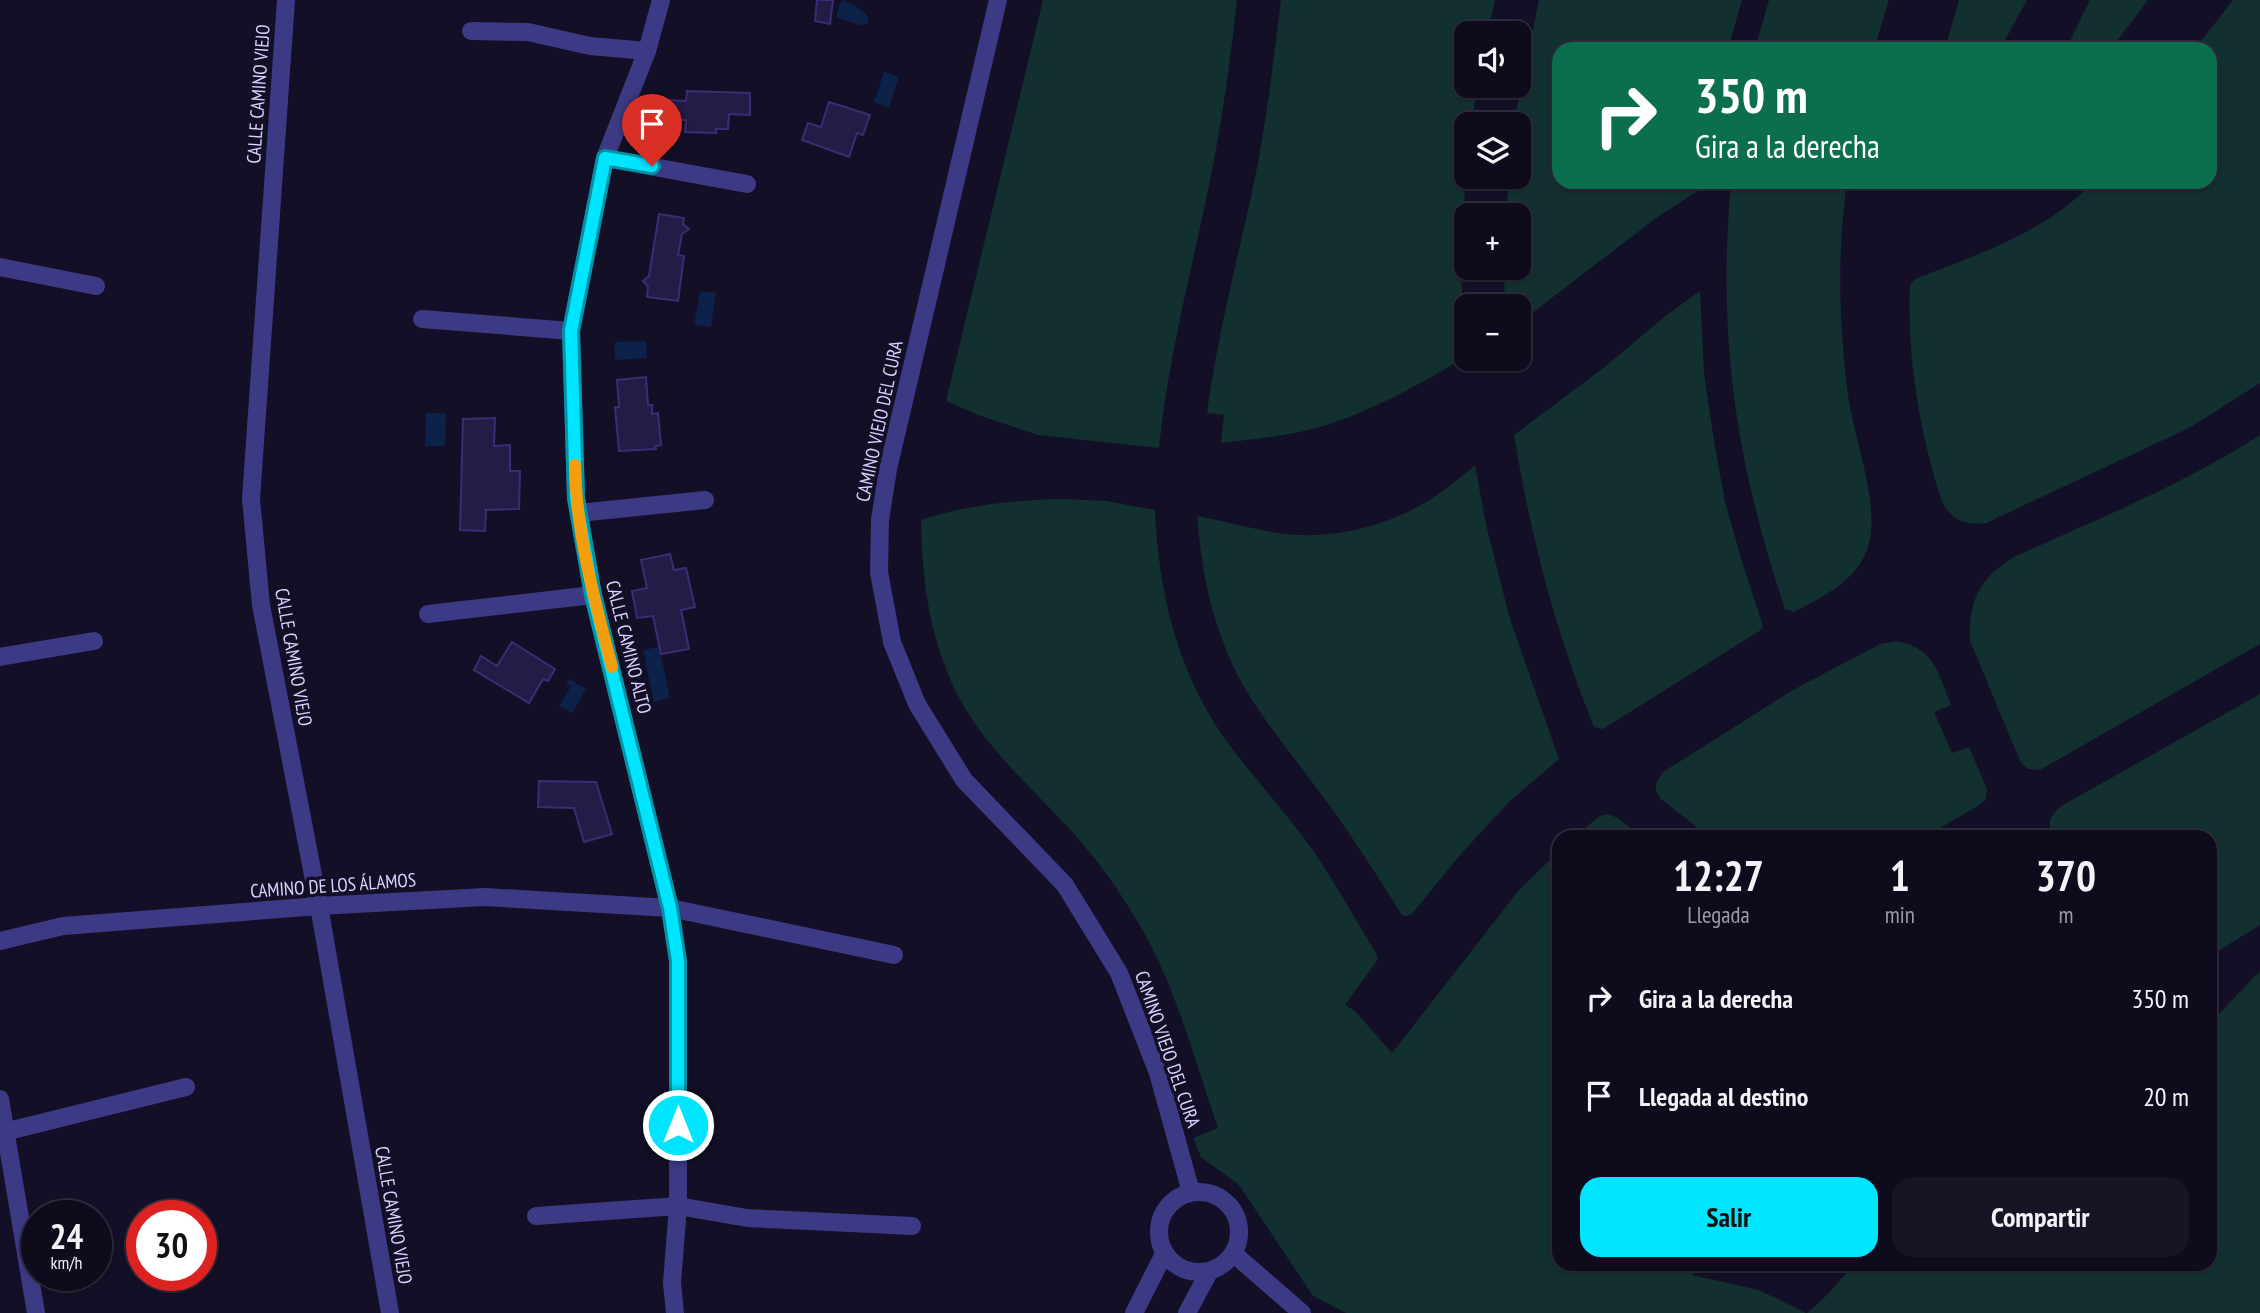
<!DOCTYPE html>
<html lang="es">
<head>
<meta charset="utf-8">
<style>
	body { margin:0; font-family:"PT Sans Narrow",sans-serif; background:#171425; color:#f1f3f6; height:100vh; display:flex; flex-direction:column; font-size:26px; white-space:nowrap }
	* { box-sizing:border-box; margin:0 }
	p { font-size:23px; color:#9b9ba3 }
	.icon { flex:none; width:38px; height:38px; fill:none; stroke:currentColor; stroke-width:2; stroke-linecap:round; stroke-linejoin:round }
	.map { position:relative; flex:1; overflow:hidden }
	.panel { position:absolute; left:1552px; top:830px; width:665px; height:441px; display:flex; flex-direction:column; background:#0e0b1c; border-radius:21px; box-shadow:0 2px 5px #0004,0 0 0 2px #2e2b3b }
	.panel>* { flex:none }
	.banner { position:absolute; left:1552px; top:42px; width:665px; height:147px; border-radius:21px; box-shadow:0 2px 5px #0004,0 0 0 2px #2e2b3b; background:#0b6e4f; color:#fff; overflow:hidden }
	.fabs { position:absolute; left:1454px; top:21px; display:grid; gap:14px }
	.fabs a { display:grid; place-items:center; width:77px; height:77px; border-radius:14px; background:#0e0b1c; box-shadow:0 2px 5px #0004,0 0 0 2px #2e2b3b; font-size:35px }
	.speed { position:absolute; left:21px; top:1200px; display:flex; gap:14px; font-size:35px; font-weight:700; text-align:center }
	.speed>* { display:grid; place-content:center; width:91px; height:91px; border-radius:50%; background:#0e0b1c; box-shadow:0 2px 5px #0004,0 0 0 2px #2e2b3b; line-height:1 }
	.speed small { font-size:18px; font-weight:400 }
	.speed .limit { border:10px solid #d22; background:#fff; color:#111 }
	.pin { position:absolute; display:grid; place-items:center; width:60px; height:60px; color:#fff; margin:-72px -30px; border-radius:50% 50% 50% 0; rotate:-45deg; box-shadow:0 0 7px #0007 }
	.pin .icon { rotate:45deg }
	.me { position:absolute; width:77px; margin:-38px; rotate:0deg; stroke-linejoin:round; filter:drop-shadow(0 0 5px #0008) }
	.turn { display:flex; align-items:center; gap:24px; height:147px; padding:0 28px; font-size:32px }
	.turn .icon { width:91px; height:91px; stroke-width:2.5 }
	.turn b { display:block; font-size:49px; line-height:60px }
	.eta { display:flex; justify-content:space-evenly; align-items:center; height:119px; text-align:center }
	.eta b { font-size:42px; font-weight:700; line-height:49px }
	.action { display:flex; gap:14px; margin-top:auto; padding:14px 28px }
	.action a { flex:1; height:80px; border-radius:21px; background:#00e5ff; color:#111; font-size:28px; font-weight:700; line-height:80px; text-align:center }
	.action a+a { background:#171425; color:#f1f3f6 }
	ul { padding:0; list-style:none }
	li { display:flex; align-items:center; gap:21px; height:98px; padding:0 28px }
	li div { flex:1 }
	li b { display:block; font-size:26px }
	li em { font-style:normal }
	.map>svg:first-child { display:block }
</style>
</head>
<body>
<div class="map">
<svg width="2260" height="1313" viewBox="0 0 2260 1313">
	<rect width="100%" height="100%" fill="#130f26"/>
	<g fill="#12302f">
		<path d="M1043 0H1237C1230 62 1222 124 1209 185 1191 274 1168 358 1159 448L1038 435 978 415 946 401Z"/>
		<path d="M1281 0H1495L1488 33H1466V86H1477L1472 124H1466V171L1461 258 1464 358C1422 383 1379 407 1333 423 1297 435 1258 439 1221 443L1224 415 1207 413C1217 338 1236 265 1252 192 1266 128 1273 64 1281 0Z"/>
		<path d="M1539 0H1742L1728 49H1559V182H1705L1704 187 1656 218 1519 323V306H1505L1504 268H1519V215H1506L1509 177H1519V124H1514L1515 117Z"/>
		<path d="M1769 0H1889L1874 49H1755Z"/>
		<path d="M1959 0H2027L2000 49H1945Z"/>
		<path d="M2090 0H2148L2111 49H2066Z"/>
		<path d="M2233 0H2260V383L2191 427 1986 523C1972 525 1957 523 1948 511 1940 501 1938 488 1934 476 1917 416 1907 348 1910 285L1915 279C1978 254 2045 233 2093 182H2210V49H2195Z"/>
		<path d="M1731 182H1847C1837 252 1839 325 1848 395 1854 438 1881 507 1868 547 1857 581 1824 596 1794 612L1785 609C1736 463 1717 335 1731 182Z"/>
		<path d="M1700 291 1704 373 1714 441 1725 502 1743 565 1763 626 1761 630 1603 729 1594 727C1555 630 1531 538 1514 435L1606 366 1664 317Z"/>
		<path d="M2260 435V644L2040 770 2028 769 2021 763 1970 641C1968 601 1980 576 2016 556 2098 519 2184 484 2260 435Z"/>
		<path d="M1475 465 1486 525 1510 619 1559 759 1510 801 1460 855 1412 914 1407 916 1402 915C1375 872 1348 830 1318 790 1283 742 1243 698 1223 642 1207 600 1201 560 1197 516 1224 521 1250 528 1277 533 1331 541 1392 526 1437 495 1450 486 1463 475 1475 465Z"/>
		<path d="M1066 499 1106 501 1155 510C1158 589 1177 670 1223 736 1251 775 1284 810 1312 849 1335 882 1355 919 1376 953L1378 959 1374 965 1345 1005 1355 1011 1392 1053 1519 890 1559 851V1264H1704L1692 1275 1759 1290 1806 1313H1346L1313 1296 1239 1185 1201 1157 1193 1138 1218 1128C1195 1062 1177 990 1142 929 1127 904 1110 877 1091 854 1045 797 981 750 951 681 928 627 922 578 921 520 969 504 1016 500 1066 499Z"/>
		<path d="M1896 641C1935 648 1938 673 1951 705L1934 712 1952 753 1969 747 1987 789 1986 799 1978 806 1926 836H1708L1661 799 1656 791V783L1663 772 1793 690 1880 644Z"/>
		<path d="M2260 694V925L2210 956V836H2052C2047 821 2050 815 2063 805Z"/>
		<path d="M1608 814 1618 818 1640 836H1575L1600 816Z"/>
		<path d="M2260 971V1313H1807L1828 1294 1854 1264H2210V1023Z"/>
	</g>
	<g fill="#0c2248">
		<path d="M842 0C849 1 866 11 869 19L867 24 859 25 837 18V11Z"/>
		<path d="M884 72 899 77 889 108 874 102Z"/>
		<path d="M700 291 716 293 711 327 694 325Z"/>
		<path d="M646 341 647 358 615 360V342Z"/>
		<path d="M426 413H446L445 446H425Z"/>
		<path d="M659 647 670 698 654 702 643 650Z"/>
		<path d="M569 679 586 689 572 713 559 706 571 686 566 683Z"/>
	</g>
	<g fill="#241b47" stroke="#3b2d73" stroke-width="2">
		<path d="M817 0H833L830 24 815 21Z"/>
		<path d="M687 91 750 93V115L729 114 728 129H716V133L685 132 686 120H669L670 100 686 101Z"/>
		<path d="M829 102 870 115 863 135 857 133 849 157 802 140 808 123 821 127Z"/>
		<path d="M659 214 684 218 683 224 689 229 682 234 678 255 684 256 678 301 647 297 648 287 643 281 649 276Z"/>
		<path d="M646 377 648 405H652V414L658 413 661 445 655 446 656 449 619 451 615 407H619L617 380Z"/>
		<path d="M495 418 494 446 510 445V471H520L519 509 486 510 485 531 460 530 463 419Z"/>
		<path d="M670 554 674 570 686 568 695 607 681 610 689 649 661 654 653 616 637 618 632 591 647 588 641 560Z"/>
		<path d="M512 642 555 669 548 681 543 679 529 703 474 670 481 656 497 666Z"/>
		<path d="M539 781 596 782 612 834 584 842 574 808 538 807Z"/>
	</g>
	<g fill="none" stroke-linecap="round" stroke-linejoin="round">
		<g stroke="#3d3a85" stroke-width="18">
			<path d="M286 0 251 499 261 605 319 906 390 1313"/>
			<path d="M661 0 647 51 605 158 571 331 576 498 593 595 670 908 678 961V1206L672 1283 675 1313"/>
			<path d="M998 0 888 469 880 520 879 572 892 642 917 704 964 780 1065 885 1119 973 1158 1073 1191 1192"/>
			<path d="M471 31 528 32 590 46 647 51"/>
			<path d="M605 158 747 184"/>
			<path d="M0 267 96 286"/>
			<path d="M422 319 571 331"/>
			<path d="M579 513 705 500"/>
			<path d="M428 614 593 595"/>
			<path d="M0 657 94 641"/>
			<path d="M0 941 63 926 319 906 485 897 670 908 894 955"/>
			<path d="M0 1099 36 1313"/>
			<path d="M0 1133 186 1087"/>
			<circle cx="1199" cy="1232" r="40"/>
			<path d="M536 1216 678 1206 747 1218 912 1226"/>
			<path d="M1234 1254 1302 1313"/>
			<path d="M1134 1313 1164 1254"/>
			<path d="M1187 1313 1209 1272"/>
		</g>
	</g>
	<g fill="none" stroke-linecap="round" stroke-linejoin="round">
		<defs>
			<path id="route" d="M652 166 605 158 571 331 576 498 593 595 670 908 678 961V1125"/>
		</defs>
		<use href="#route" stroke="#0095a6" stroke-width="18"/>
		<use href="#route" stroke="#00e5ff" stroke-width="12"/>
		<path stroke="#f59e0b" stroke-width="12" d="M575 465C576 534 595 602 612 667"/>
	</g>
	<g text-anchor="middle" dominant-baseline="central" stroke-width="7" stroke-linejoin="round" paint-order="stroke">
		<g font-size="19" fill="#d9d4ff" stroke="#130f26">
			<text transform="translate(258 94) rotate(-86)">CALLE CAMINO VIEJO</text>
			<text transform="translate(879 421) rotate(-78)">CAMINO VIEJO DEL CURA</text>
			<text transform="translate(629 647) rotate(76)">CALLE CAMINO ALTO</text>
			<text transform="translate(294 657) rotate(80)">CALLE CAMINO VIEJO</text>
			<text transform="translate(333 885) rotate(-4)">CAMINO DE LOS ÁLAMOS</text>
			<text transform="translate(1168 1049) rotate(71)">CAMINO VIEJO DEL CURA</text>
			<text transform="translate(394 1215) rotate(80)">CALLE CAMINO VIEJO</text>
		</g>
	</g>
</svg>
<div class="fabs">
<a><svg class="icon" aria-label="sound" viewBox="0 0 24 24"><path d="M4 9h4l5-4v14l-5-4H4zM17 9q2 3 0 6"/></svg></a>
<a><svg class="icon" aria-label="layers" viewBox="0 0 24 24"><path d="M12 4l9 5-9 5-9-5zM3 14l9 5 9-5"/></svg></a>
<a>+</a>
<a>−</a>
</div>
<div class="speed"><div>24<small>km/h</small></div><div class="limit">30</div></div>
<div class="pin" style="left:652px;top:166px;background:#d93025"><svg class="icon" aria-label="arrive" viewBox="0 0 24 24"><path d="M6 21V4h12l-3 4 3 4H6"/></svg></div>
<svg class="me" style="left:678px;top:1125px" viewBox="-20 -20 40 40"><circle r="17" fill="#00e5ff" stroke="#fff" stroke-width="3"/><path d="M0-11L8 9 0 5-8 9z" fill="#fff"/></svg>
<div class="banner">
<div class="turn"><svg class="icon" aria-label="right" viewBox="0 0 24 24"><path d="M7 20v-9h11M14 6l5 5-5 5"/></svg><div><b>350 m</b>Gira a la derecha</div></div>
</div>
<section class="panel">
<div class="eta">
<div><b>12:27</b><p>Llegada</p></div>
<div><b>1</b><p>min</p></div>
<div><b>370</b><p>m</p></div>
</div>
<ul>
<li><svg class="icon" aria-label="right" viewBox="0 0 24 24"><path d="M7 20v-9h11M14 6l5 5-5 5"/></svg><div><b>Gira a la derecha</b></div><em>350 m</em></li>
<li><svg class="icon" aria-label="arrive" viewBox="0 0 24 24"><path d="M6 21V4h12l-3 4 3 4H6"/></svg><div><b>Llegada al destino</b></div><em>20 m</em></li>
</ul>
<div class="action"><a>Salir</a><a>Compartir</a></div>
</section>
</div>
</body>
</html>
